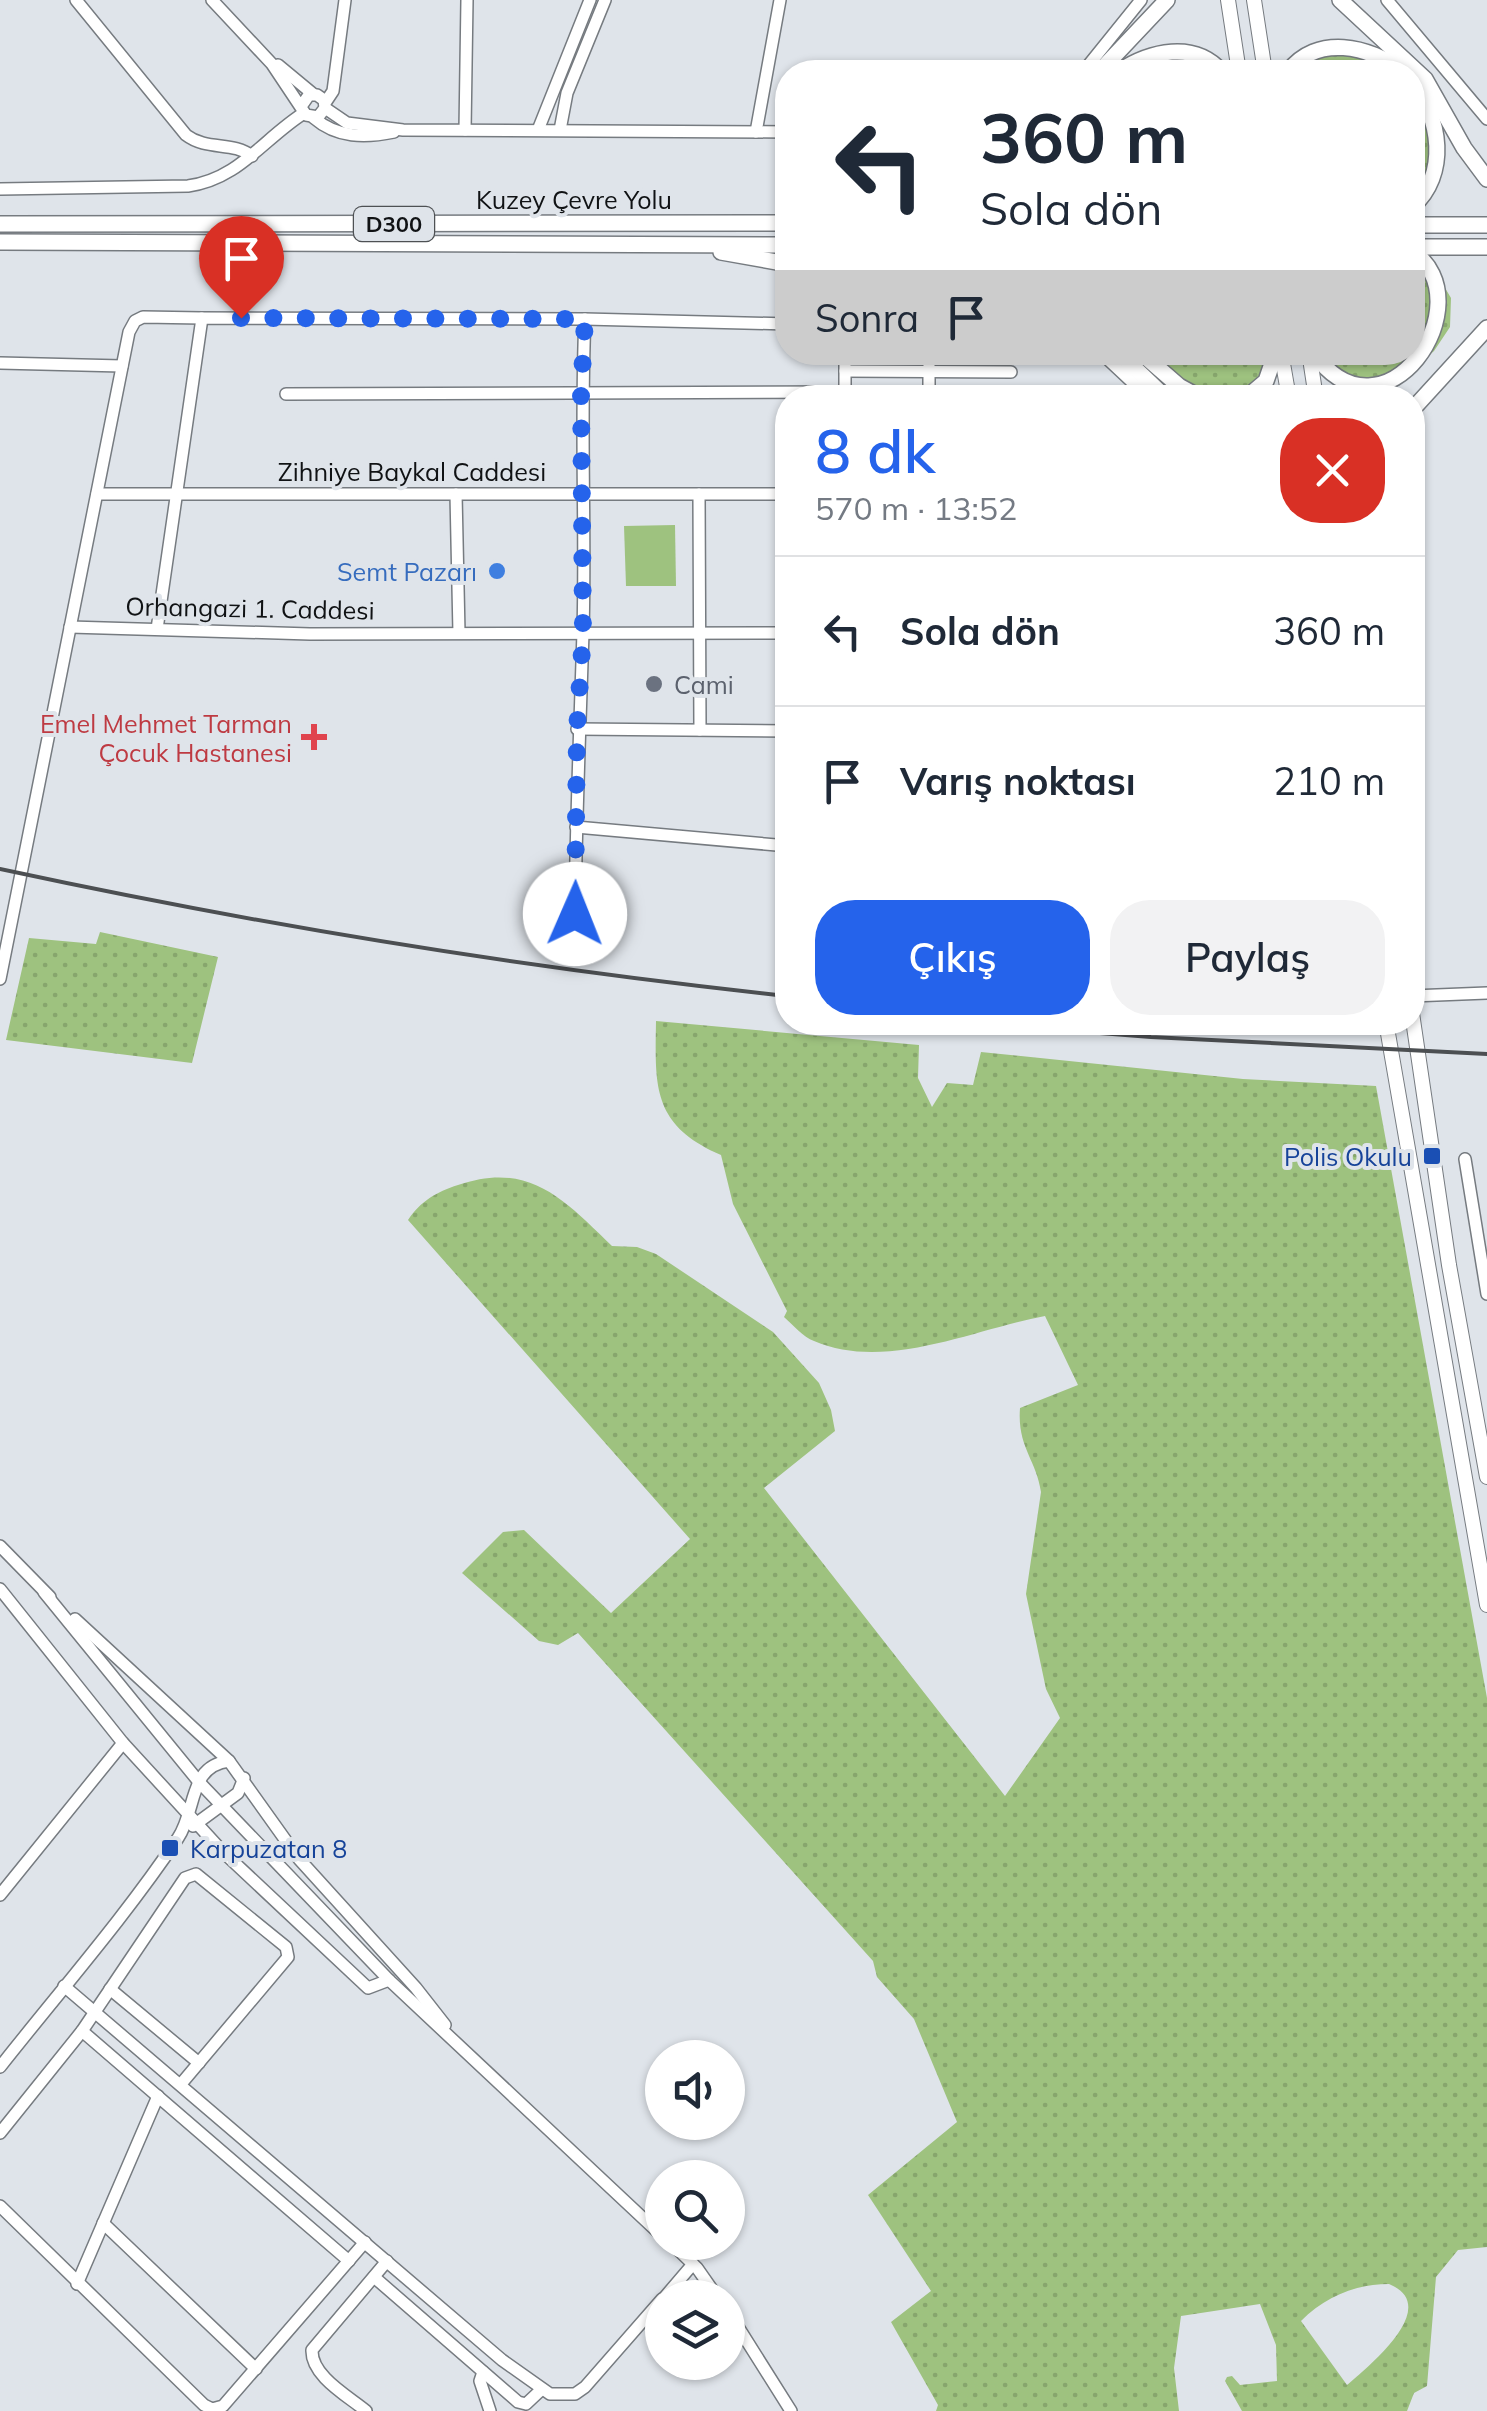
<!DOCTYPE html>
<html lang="tr">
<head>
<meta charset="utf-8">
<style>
	body { margin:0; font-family:Mulish,sans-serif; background:#f2f2f3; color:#1f2937; height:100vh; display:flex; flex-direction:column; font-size:38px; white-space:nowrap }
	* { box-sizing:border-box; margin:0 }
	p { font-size:32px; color:#747a83 }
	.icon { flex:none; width:55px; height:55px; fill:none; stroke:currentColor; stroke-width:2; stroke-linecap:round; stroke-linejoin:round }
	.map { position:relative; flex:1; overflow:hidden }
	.sheet { position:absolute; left:775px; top:385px; width:650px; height:650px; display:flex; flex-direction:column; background:#fff; border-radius:40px; box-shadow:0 2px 8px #0004 }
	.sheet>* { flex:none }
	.top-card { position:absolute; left:775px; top:60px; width:650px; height:305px; border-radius:40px; box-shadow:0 2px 8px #0004; background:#fff; color:#1f2937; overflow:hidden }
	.controls { position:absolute; left:645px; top:2040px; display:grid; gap:20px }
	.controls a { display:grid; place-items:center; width:100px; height:100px; border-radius:50%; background:#fff; box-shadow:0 2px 8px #0004; font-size:50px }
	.pin { position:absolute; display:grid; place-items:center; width:85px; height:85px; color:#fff; margin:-102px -42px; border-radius:50% 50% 50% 0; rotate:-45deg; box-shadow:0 0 10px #0007 }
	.pin .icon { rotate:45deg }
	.me { position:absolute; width:110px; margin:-55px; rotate:1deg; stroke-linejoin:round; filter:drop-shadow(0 0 8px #0008) }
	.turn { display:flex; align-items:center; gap:35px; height:210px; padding:0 40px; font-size:45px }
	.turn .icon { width:130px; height:130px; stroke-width:2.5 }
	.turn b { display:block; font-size:70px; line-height:85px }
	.then { display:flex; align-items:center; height:95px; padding:0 40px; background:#0003; gap:20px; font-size:38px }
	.round { display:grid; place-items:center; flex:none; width:105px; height:105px; border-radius:40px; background:#f2f2f3 }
	.head { display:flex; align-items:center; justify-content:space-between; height:170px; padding:0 40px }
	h1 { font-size:60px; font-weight:600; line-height:75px; color:#2563eb }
	.cta { display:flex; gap:20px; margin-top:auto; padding:20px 40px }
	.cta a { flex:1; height:115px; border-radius:40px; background:#2563eb; color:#fff; font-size:40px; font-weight:600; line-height:115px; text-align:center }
	.cta a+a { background:#f2f2f3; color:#1f2937 }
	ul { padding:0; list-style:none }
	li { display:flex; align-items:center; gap:30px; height:150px; padding:0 40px; border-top:2px solid #e0e1e3 }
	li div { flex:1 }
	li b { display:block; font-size:38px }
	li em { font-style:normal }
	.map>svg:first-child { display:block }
</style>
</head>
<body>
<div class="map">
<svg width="1487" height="2411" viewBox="0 0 1487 2411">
	<defs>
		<pattern id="grass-dots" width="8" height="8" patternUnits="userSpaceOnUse" patternTransform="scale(2.5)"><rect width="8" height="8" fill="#9ec27f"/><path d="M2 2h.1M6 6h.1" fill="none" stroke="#87a66d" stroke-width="1.8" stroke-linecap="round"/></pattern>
	</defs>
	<rect width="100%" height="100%" fill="#dfe4ea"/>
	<g fill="url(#grass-dots)" fill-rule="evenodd">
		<path d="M1326 53 1370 58 1394 72H1294Z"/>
		<path d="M1173 57 1199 63 1213 72H1127L1146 63Z"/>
		<path d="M1412 92C1432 130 1440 160 1412 198Z"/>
		<path d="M1413 259 1435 271 1451 298 1450 327 1434 351 1418 365 1365 380 1349 377 1323 353 1412 352Z"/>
		<path d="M1146 353H1262C1264 369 1261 376 1249 387 1214 417 1173 374 1146 353Z"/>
		<path d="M100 932 218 957 192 1063 6 1040 29 938 96 944Z"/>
		<path d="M656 1021 919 1045 918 1078 932 1107 947 1083 973 1085 981 1052 1243 1079 1376 1086 1487 1698V2247L1458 2250 1436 2277 1427 2386 1414 2393 1407 2411H1242L1225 2381 1227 2377 1232 2376 1240 2385 1277 2381 1276 2345 1260 2304 1181 2316 1174 2368 1179 2411H936L938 2405 891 2322 931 2291 868 2195 957 2122 914 2019 877 1977 873 1961 578 1633 558 1645 539 1641 462 1573 503 1532 524 1530 611 1613 690 1539 408 1220C421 1201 436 1192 458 1185 530 1160 565 1201 612 1246L637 1247 656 1254 773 1332 819 1383 831 1410 835 1431 764 1488 1005 1796 1060 1718 1046 1689 1026 1594 1041 1492C1036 1459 1017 1447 1020 1408L1078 1385 1045 1316C974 1329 886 1372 814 1341 803 1337 793 1325 784 1317L787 1311 733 1204 721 1155C652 1125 655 1087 656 1021ZM1389 2284C1443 2306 1369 2366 1347 2385L1301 2321C1325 2297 1355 2284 1389 2284Z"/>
	</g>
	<path fill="#9ec27f" d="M675 525 676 586H626L624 526Z"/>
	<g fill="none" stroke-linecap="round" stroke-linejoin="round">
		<defs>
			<g id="minor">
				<path d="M76 0 186 135C207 151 233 141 252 156"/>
				<path d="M212 0 272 64 306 115 318 117 325 108 324 100 317 95H309L302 105"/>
				<path d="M1387 0 1487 119"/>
				<path d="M278 65 313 94"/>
				<path d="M1083 72 1141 0"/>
				<path d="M325 103 333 91 345 0"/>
				<path d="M325 108 347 123 403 130 788 132"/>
				<path d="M314 118C337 138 365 138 394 132"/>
				<path d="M465 130 467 0"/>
				<path d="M538 130 590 0"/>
				<path d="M560 130 567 93 605 0"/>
				<path d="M756 132 780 0"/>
				<path d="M0 189 188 186C239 179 263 139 304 113"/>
				<path d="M1100 352 1149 398"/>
				<path d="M0 363 122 366"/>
				<path d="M845 371 1011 372"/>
				<path d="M286 394 845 392"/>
				<path d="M845 398V352"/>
				<path d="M929 398V352"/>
				<path d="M97 494H788"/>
				<path d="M456 494 459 633"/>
				<path d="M699 494 700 730"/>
				<path d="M70 627 310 634 788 633"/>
				<path d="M157 629 202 318 585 319 788 324"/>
				<path d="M577 729 788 731"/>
				<path d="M576 827 788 846"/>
				<path d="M575 914C576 820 580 726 583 632 586 528 580 423 585 319"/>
				<path d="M0 979 129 332 135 321 143 317 202 318"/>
				<path d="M1412 996 1487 993"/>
				<path d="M1465 1159 1487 1294"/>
				<path d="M0 1546 50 1597"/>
				<path d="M0 1589 123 1743 223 1852 368 1988 389 1980"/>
				<path d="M44 1592 199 1782 389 1980 662 2236"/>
				<path d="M75 1619 229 1761 299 1859 416 1988 445 2025"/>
				<path d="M193 1826 238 1793 244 1778"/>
				<path d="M0 1895 123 1743"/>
				<path d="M64 1986 502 2360 550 2394H575L585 2387 662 2299"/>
				<path d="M110 1989 199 2063"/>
				<path d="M82 2031 349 2261"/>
				<path d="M0 2067C60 1991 125 1917 178 1838 197 1810 188 1766 229 1761"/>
				<path d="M0 2133 82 2031 185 1878 196 1874 286 1947 288 1957 181 2084"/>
				<path d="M0 2206 204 2405 212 2409 223 2406 365 2242"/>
				<path d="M103 2223 256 2369"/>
				<path d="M670 2242 697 2268 718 2298"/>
				<path d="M374 2277 518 2402 526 2404 542 2389"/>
				<path d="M77 2284 158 2096"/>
				<path d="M664 2298 693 2264"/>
				<path d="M728 2311 791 2411"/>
				<path d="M483 2372 480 2381 490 2411"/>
				<path d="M366 2411C348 2396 311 2376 312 2350L387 2261"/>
			</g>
			<g id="major">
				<path d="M1228 0 1239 72"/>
				<path d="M1254 0 1265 72"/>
				<path d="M1281 352 1289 398"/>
				<path d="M1309 352 1316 398"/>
				<path d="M1412 1013 1449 1265 1487 1477"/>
				<path d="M1386 1022 1487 1605"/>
			</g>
			<g id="highway">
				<path d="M1340 0 1425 79 1464 148 1487 179"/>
				<path d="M1099 72 1167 0"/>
				<path d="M1118 72C1150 51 1194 40 1222 72"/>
				<path d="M1288 72C1316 34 1370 45 1402 72"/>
				<path d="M1412 83C1441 117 1449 175 1412 207"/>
				<path d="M0 224 788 223"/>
				<path d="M1412 225H1487"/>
				<path d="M0 242 788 245"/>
				<path d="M1412 247H1487"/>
				<path d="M721 252 788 264"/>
				<path d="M1118 352 1166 398"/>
				<path d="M1140 352 1179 386 1201 398"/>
				<path d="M1313 352C1383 453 1487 302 1412 251"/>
				<path d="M1246 398 1266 381 1276 352"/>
				<path d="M1412 410 1487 328"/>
			</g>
		</defs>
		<use href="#minor" stroke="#767b80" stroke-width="14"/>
		<use href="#major" stroke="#767b80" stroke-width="16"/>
		<use href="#highway" stroke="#767b80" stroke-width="18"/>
		<use href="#minor" stroke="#fff" stroke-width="11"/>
		<use href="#major" stroke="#fff" stroke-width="14"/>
		<use href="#highway" stroke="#fff" stroke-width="15"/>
		<g stroke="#4c4f52" stroke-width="4">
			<path d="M0 869C260 925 524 968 788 996"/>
			<path d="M960 1022 1151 1037 1487 1054"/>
		</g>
	</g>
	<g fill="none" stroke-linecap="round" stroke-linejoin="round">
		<path stroke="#2563eb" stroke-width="18" stroke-dasharray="0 32.4" d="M241 318 585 319 581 393 583 634 577 729 575 914"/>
	</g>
	<circle fill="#3f7fe0" stroke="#dfe4ea" stroke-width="4" cx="497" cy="571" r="10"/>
	<circle fill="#6b7280" stroke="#dfe4ea" stroke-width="4" cx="654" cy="684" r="10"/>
	<path fill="#e0444e" stroke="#dfe4ea" stroke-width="4" d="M309 722h10v10h10v10h-10v10h-10v-10h-10v-10h10z"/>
	<g fill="#1a4fb4" stroke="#dfe4ea" stroke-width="4">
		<rect x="1422" y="1146" width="20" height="20" rx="5"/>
		<rect x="160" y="1838" width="20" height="20" rx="5"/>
	</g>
	<g text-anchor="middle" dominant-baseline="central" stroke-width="8" stroke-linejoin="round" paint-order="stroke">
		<rect fill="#dfe4ea" stroke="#4e5154" stroke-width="2.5" x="354" y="207" width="80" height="34" rx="8"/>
		<g font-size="22" font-weight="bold" fill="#101214">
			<text x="394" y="224">D300</text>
		</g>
		<g font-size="25" fill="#101214" stroke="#dfe4ea">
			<text x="574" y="199">Kuzey Çevre Yolu</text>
			<text x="412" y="471">Zihniye Baykal Caddesi</text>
			<text transform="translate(250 608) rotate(1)">Orhangazi 1. Caddesi</text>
		</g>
		<g font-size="25" fill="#366cbe" stroke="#dfe4ea" text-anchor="end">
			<text x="477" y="571">Semt Pazarı</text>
		</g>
		<g font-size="25" fill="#5b616d" stroke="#dfe4ea" text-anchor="start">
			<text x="674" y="684">Cami</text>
		</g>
		<g font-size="25" fill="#be3a42" stroke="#dfe4ea" text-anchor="end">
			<text x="292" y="723">Emel Mehmet Tarman<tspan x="292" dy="29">Çocuk Hastanesi</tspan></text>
		</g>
		<g font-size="25" fill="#164399" stroke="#dfe4ea" text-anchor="end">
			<text x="1412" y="1156">Polis Okulu</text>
			<text x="190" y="1848" text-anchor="start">Karpuzatan 8</text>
		</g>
	</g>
</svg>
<div class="controls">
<a><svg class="icon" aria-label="sound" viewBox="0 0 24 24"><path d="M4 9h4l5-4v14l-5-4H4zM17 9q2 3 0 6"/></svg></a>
<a><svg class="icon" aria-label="search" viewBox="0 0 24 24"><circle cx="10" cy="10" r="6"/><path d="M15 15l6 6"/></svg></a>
<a><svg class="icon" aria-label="layers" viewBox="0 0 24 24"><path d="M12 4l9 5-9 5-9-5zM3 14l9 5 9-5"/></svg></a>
</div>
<div class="pin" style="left:241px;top:318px;background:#d93025"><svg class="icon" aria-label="arrive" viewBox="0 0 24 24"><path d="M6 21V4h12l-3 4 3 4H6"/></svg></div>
<svg class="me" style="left:575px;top:914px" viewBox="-20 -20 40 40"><circle r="19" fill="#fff"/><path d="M0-13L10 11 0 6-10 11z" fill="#2563eb"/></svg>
<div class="top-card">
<div class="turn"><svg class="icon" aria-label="left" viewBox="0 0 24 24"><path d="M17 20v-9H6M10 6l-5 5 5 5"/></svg><div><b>360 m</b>Sola dön</div></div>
<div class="then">Sonra<svg class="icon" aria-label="arrive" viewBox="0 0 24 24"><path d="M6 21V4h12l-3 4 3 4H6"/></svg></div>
</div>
<section class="sheet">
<div class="head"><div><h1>8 dk</h1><p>570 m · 13:52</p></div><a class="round" style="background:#d93025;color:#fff"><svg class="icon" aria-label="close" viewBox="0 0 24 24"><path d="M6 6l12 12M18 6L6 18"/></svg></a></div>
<ul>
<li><svg class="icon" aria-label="left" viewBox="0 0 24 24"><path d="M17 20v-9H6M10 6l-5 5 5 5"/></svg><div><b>Sola dön</b></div><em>360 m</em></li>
<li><svg class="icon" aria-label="arrive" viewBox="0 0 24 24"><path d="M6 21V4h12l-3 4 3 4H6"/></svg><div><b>Varış noktası</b></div><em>210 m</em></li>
</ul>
<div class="cta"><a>Çıkış</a><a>Paylaş</a></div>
</section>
</div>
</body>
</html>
